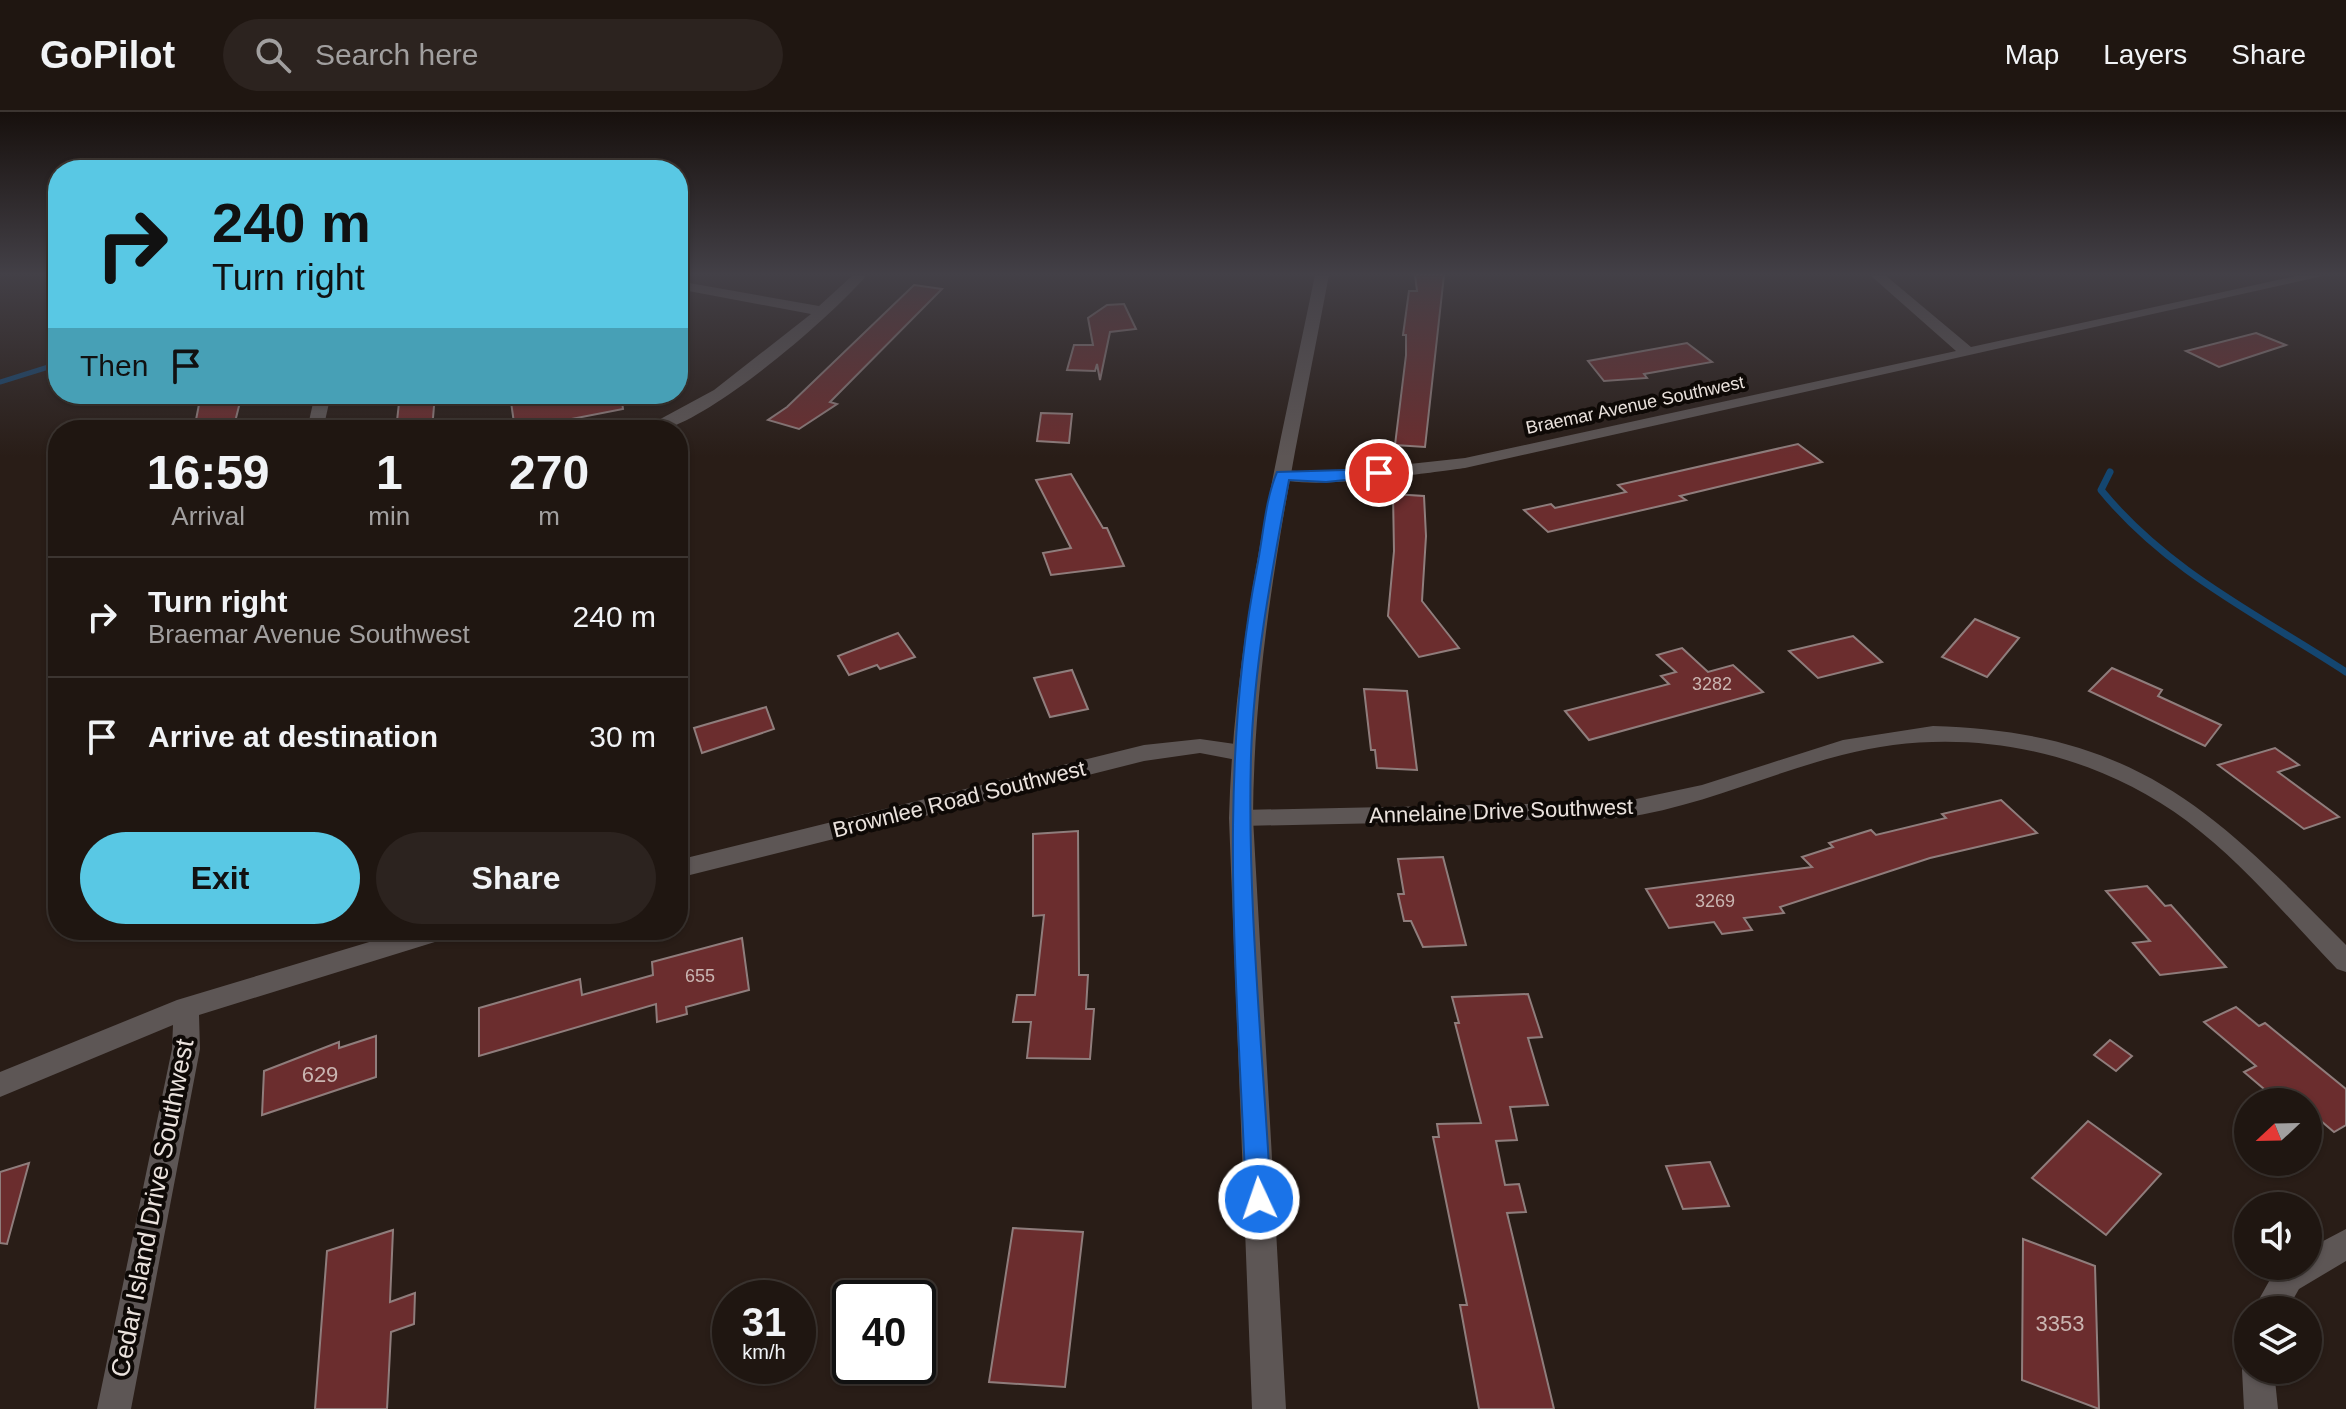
<!DOCTYPE html>
<html lang="en">
<head>
<meta charset="utf-8">
<style>
	body { margin:0; font-family:Helvetica,sans-serif; background:#2c231f; color:#f1f3f6; height:100vh; display:flex; flex-direction:column; font-size:30px; white-space:nowrap }
	* { box-sizing:border-box; margin:0 }
	p { font-size:26px; color:#a19f9f }
	.icon { flex:none; width:44px; height:44px; fill:none; stroke:currentColor; stroke-width:2; stroke-linecap:round; stroke-linejoin:round }
	.map { position:relative; flex:1; overflow:hidden }
	.panel { position:absolute; left:48px; top:308px; width:640px; height:520px; display:flex; flex-direction:column; background:#1f1611; border-radius:32px; box-shadow:0 2px 6px #0004,0 0 0 2px #3c3531 }
	.panel>* { flex:none }
	.banner { position:absolute; left:48px; top:48px; width:640px; height:244px; border-radius:32px; box-shadow:0 2px 6px #0004,0 0 0 2px #3c3531; background:#59c8e4; color:#111; overflow:hidden }
	.needle { width:52px; rotate:248deg }
	.buttons { position:absolute; left:2234px; top:976px; display:grid; gap:16px }
	.buttons a { display:grid; place-items:center; width:88px; height:88px; border-radius:50%; background:#1f1611; box-shadow:0 2px 6px #0004,0 0 0 2px #3c3531; font-size:40px }
	.speed { position:absolute; left:712px; top:1168px; display:flex; gap:16px; font-size:40px; font-weight:700; text-align:center }
	.speed>* { display:grid; place-content:center; width:104px; height:104px; border-radius:50%; background:#1f1611; box-shadow:0 2px 6px #0004,0 0 0 2px #3c3531; line-height:1 }
	.speed small { font-size:20px; font-weight:400 }
	.speed .limit { border:4px solid #111; border-radius:12px; background:#fff; color:#111 }
	.pin { position:absolute; display:grid; place-items:center; width:68px; height:68px; color:#fff; margin:-34px; border:4px solid #fff; border-radius:50%; box-shadow:0 2px 8px #0007 }
	.me { position:absolute; width:88px; margin:-44px; rotate:357deg; stroke-linejoin:round; filter:drop-shadow(0 0 6px #0008) }
	.turn { display:flex; align-items:center; gap:28px; height:168px; padding:0 32px; font-size:36px }
	.turn .icon { width:104px; height:104px; stroke-width:2.5 }
	.turn b { display:block; font-size:56px; line-height:68px }
	.then { display:flex; align-items:center; height:76px; padding:0 32px; background:#0003; gap:16px; font-size:30px }
	.eta { display:flex; justify-content:space-evenly; align-items:center; height:136px; text-align:center }
	.eta b { font-size:48px; font-weight:600; line-height:56px }
	.action { display:flex; gap:16px; margin-top:auto; padding:16px 32px }
	.action a { flex:1; height:92px; border-radius:48px; background:#59c8e4; color:#111; font-size:32px; font-weight:600; line-height:92px; text-align:center }
	.action a+a { background:#2c231f; color:#f1f3f6 }
	ul { padding:0; list-style:none }
	li { display:flex; align-items:center; gap:24px; height:120px; padding:0 32px; border-top:2px solid #3c3531 }
	li div { flex:1 }
	li b { display:block; font-size:30px }
	li em { font-style:normal }
	header { display:flex; align-items:center; gap:48px; box-sizing:border-box; height:112px; padding:0 40px; background:#1f1611; border-bottom:2px solid #3c3531 }
	header strong { font-size:38px }
	nav { display:flex; gap:44px; margin-inline-start:auto; font-size:28px }
	.search { width:560px; height:72px; background:#2c231f; display:flex; align-items:center; gap:20px; box-sizing:border-box; padding:0 28px; border-radius:44px; color:#a19f9f; font-size:30px }
	.map>svg:first-child { display:block }
</style>
</head>
<body>
<header>
<strong>GoPilot</strong>
<div class="search"><svg class="icon" aria-label="search" viewBox="0 0 24 24"><circle cx="10" cy="10" r="6"/><path d="M15 15l6 6"/></svg>Search here</div>
<nav><a>Map</a><a>Layers</a><a>Share</a></nav>
</header>
<div class="map">
<svg width="2346" height="1297" viewBox="0 0 2346 1297">
	<rect width="100%" height="100%" fill="#291d17"/>
	<g fill="none" stroke-linecap="round" stroke-linejoin="round">
		<path stroke="#144670" stroke-width="5" d="M0 270 58 252"/>
		<path stroke="#144670" stroke-width="7" d="M2110 360 2101 378C2168 460 2259 503 2346 560"/>
	</g>
	<g fill="#6b2d2e" stroke="#8f7d7c" stroke-width="2">
		<path d="M1415 163H1444L1425 335 1395 333 1406 243V223H1403L1409 179H1417Z"/>
		<path d="M914 173 942 177 830 290 837 292 799 317 768 308 787 295Z"/>
		<path d="M1124 192 1136 217 1110 220 1100 268 1097 252 1095 259 1067 258 1074 233H1093L1088 206 1107 193Z"/>
		<path d="M2256 221 2286 233 2219 255 2186 239Z"/>
		<path d="M1687 231 1712 250 1644 262 1647 266 1604 269 1588 249Z"/>
		<path d="M201 282H242L233 318H194Z"/>
		<path d="M400 282H435L432 318H396Z"/>
		<path d="M621 282 623 297 515 318 511 290Z"/>
		<path d="M1041 301 1072 302 1069 331 1037 329Z"/>
		<path d="M1798 332 1822 350 1680 384 1686 388 1548 420 1524 398 1551 392 1555 396 1626 380 1618 373Z"/>
		<path d="M1071 362 1103 416H1107L1124 454 1051 463 1043 441 1071 436 1036 368Z"/>
		<path d="M1393 382 1424 384 1426 424 1422 489 1459 536 1419 545 1388 504 1394 439Z"/>
		<path d="M1975 507 2019 526 1987 565 1942 545Z"/>
		<path d="M898 521 915 545 880 557 877 553 849 563 838 544Z"/>
		<path d="M1853 524 1882 550 1818 566 1789 539Z"/>
		<path d="M1682 536 1708 560 1733 553 1763 580 1589 628 1565 599 1669 572 1661 564 1676 560 1657 543Z"/>
		<path d="M2112 556 2162 578 2158 584 2221 613 2205 634 2089 579Z"/>
		<path d="M1072 558 1088 597 1050 605 1034 566Z"/>
		<path d="M1364 577 1407 579 1417 658 1377 656 1375 638H1371Z"/>
		<path d="M766 595 774 617 702 641 694 616Z"/>
		<path d="M2275 636 2299 653 2278 660 2339 705 2304 717 2218 653Z"/>
		<path d="M2001 688 2037 721 1930 746 1780 795 1784 801 1744 806 1752 818 1722 822 1714 810 1669 816 1646 777 1812 755 1802 745 1833 735 1829 731 1871 718 1876 723 1946 706 1942 702Z"/>
		<path d="M1078 719 1079 863H1088L1086 897H1094L1090 947 1027 946 1031 910H1013L1017 883H1035L1044 803 1033 804V722Z"/>
		<path d="M1443 745 1466 833 1423 835 1411 809H1404L1398 782H1404L1398 747Z"/>
		<path d="M2147 774 2165 794 2171 793 2226 855 2160 863 2133 831 2150 829 2106 779Z"/>
		<path d="M742 826 749 878 686 895 687 902 657 910 656 892 479 944V896L580 867 582 883 653 863 652 850Z"/>
		<path d="M1528 882 1542 925 1528 926 1548 993 1510 995 1517 1028 1496 1029 1505 1073 1519 1072 1526 1100 1507 1101 1554 1297H1479L1460 1193H1467L1433 1025H1439L1437 1012 1481 1011 1455 911H1459L1452 885Z"/>
		<path d="M2236 895 2259 914 2265 911 2346 977V1013L2334 1020 2308 998V990H2298L2282 976 2270 982 2244 960 2256 954 2204 910Z"/>
		<path d="M376 924V965L262 1003 264 959 339 930V936Z"/>
		<path d="M2110 928 2132 944 2116 959 2094 943Z"/>
		<path d="M2088 1009 2161 1062 2106 1123 2032 1066Z"/>
		<path d="M1710 1050 1729 1094 1683 1097 1666 1054Z"/>
		<path d="M29 1051 7 1132 0 1131V1060Z"/>
		<path d="M1013 1116 1083 1120 1065 1275 989 1270Z"/>
		<path d="M393 1118 390 1190 415 1181 414 1212 391 1220 387 1297H315L327 1139Z"/>
		<path d="M2023 1127 2095 1154 2099 1297 2022 1268Z"/>
	</g>
	<g fill="none" stroke-linecap="round" stroke-linejoin="round">
		<g fill="#5d5655" fill-rule="evenodd">
			<path d="M853 163H867C829 207 719 301 665 317 657 319 648 318 640 318L714 278 811 202 678 177V169L819 194Z"/>
			<path d="M1870 163H1885L1971 235 2301 163H2327L1465 356C1432 360 1294 382 1274 363L1282 358 1326 361 1465 346 1956 239Z"/>
			<path d="M315 282H331L323 318H307Z"/>
			<path d="M1933 614C2136 620 2212 697 2346 833V860L2337 857C2289 807 2243 751 2187 709 2089 636 1960 612 1842 643 1768 662 1699 695 1622 706L1241 714 1233 712 1229 706 1233 700 1241 698 1622 690 1702 673 1843 628Z"/>
			<path d="M1200 627 1242 633 1253 641 1242 649 1200 641 1144 649 678 766V748L1144 633Z"/>
			<path d="M409 818H455L451 825 199 903 200 937 131 1297H97L172 937 173 913 0 985V960L177 888Z"/>
			<path d="M2346 1117V1149L2299 1177 2287 1198H2253L2277 1155 2308 1154V1137Z"/>
			<path d="M2246 1246 2248 1258H2274L2278 1297H2244L2242 1258Z"/>
		</g>
		<path fill="#5d5655" fill-rule="evenodd" d="M1315 163H1329C1295 344 1254 521 1253 706L1286 1297H1252L1229 706C1234 522 1278 343 1315 163Z"/>
	</g>
	<linearGradient id="sky" x2="0" y2="1"><stop stop-color="#17100d"/><stop offset="0.47" stop-color="#434047"/><stop offset="1" stop-color="#434047" stop-opacity="0"/></linearGradient>
	<rect width="2346" height="345" fill="url(#sky)"/>
	<path fill="#1a73e8" stroke="#114b97" stroke-width="2" d="M1379 357 1384 358V364L1326 370 1289 368C1272 459 1254 551 1251 644 1247 791 1263 940 1271 1087L1268 1095 1259 1098 1250 1095 1246 1087C1238 876 1216 664 1257 455 1263 426 1265 388 1277 360Z"/>
	<g text-anchor="middle" dominant-baseline="central" stroke-width="8" stroke-linejoin="round" paint-order="stroke">
		<g font-size="18" fill="#eae2dd" stroke="#0e0906">
			<text transform="translate(1635 293) rotate(-12)">Braemar Avenue Southwest</text>
		</g>
		<g font-size="18" fill="#cab5b1">
			<text x="1712" y="572">3282</text>
			<text x="1715" y="789">3269</text>
			<text x="700" y="864">655</text>
		</g>
		<g font-size="22" fill="#eae2dd" stroke="#0e0906">
			<text transform="translate(959 687) rotate(-14)">Brownlee Road Southwest</text>
			<text transform="translate(1501 699) rotate(-2)">Annelaine Drive Southwest</text>
		</g>
		<g font-size="22" fill="#cab5b1">
			<text x="320" y="962">629</text>
			<text x="2060" y="1211">3353</text>
		</g>
		<g font-size="26" fill="#eae2dd" stroke="#0e0906">
			<text transform="translate(152 1096) rotate(-79)">Cedar Island Drive Southwest</text>
		</g>
	</g>
</svg>
<div class="buttons">
<a><svg class="needle" viewBox="-14 -14 28 28"><path d="M0-13l5 13h-10z" fill="#e53935"/><path d="M0 13l5-13h-10z" fill="#a19f9f"/></svg></a>
<a><svg class="icon" aria-label="sound" viewBox="0 0 24 24"><path d="M4 9h4l5-4v14l-5-4H4zM17 9q2 3 0 6"/></svg></a>
<a><svg class="icon" aria-label="layers" viewBox="0 0 24 24"><path d="M12 4l9 5-9 5-9-5zM3 14l9 5 9-5"/></svg></a>
</div>
<div class="speed"><div>31<small>km/h</small></div><div class="limit">40</div></div>
<div class="pin" style="left:1379px;top:361px;background:#d93025"><svg class="icon" aria-label="arrive" viewBox="0 0 24 24"><path d="M6 21V4h12l-3 4 3 4H6"/></svg></div>
<svg class="me" style="left:1259px;top:1087px" viewBox="-20 -20 40 40"><circle r="17" fill="#1a73e8" stroke="#fff" stroke-width="3"/><path d="M0-11L8 9 0 5-8 9z" fill="#fff"/></svg>
<div class="banner">
<div class="turn"><svg class="icon" aria-label="right" viewBox="0 0 24 24"><path d="M7 20v-9h11M14 6l5 5-5 5"/></svg><div><b>240 m</b>Turn right</div></div>
<div class="then">Then<svg class="icon" aria-label="arrive" viewBox="0 0 24 24"><path d="M6 21V4h12l-3 4 3 4H6"/></svg></div>
</div>
<section class="panel">
<div class="eta">
<div><b>16:59</b><p>Arrival</p></div>
<div><b>1</b><p>min</p></div>
<div><b>270</b><p>m</p></div>
</div>
<ul>
<li><svg class="icon" aria-label="right" viewBox="0 0 24 24"><path d="M7 20v-9h11M14 6l5 5-5 5"/></svg><div><b>Turn right</b><p>Braemar Avenue Southwest</p></div><em>240 m</em></li>
<li><svg class="icon" aria-label="arrive" viewBox="0 0 24 24"><path d="M6 21V4h12l-3 4 3 4H6"/></svg><div><b>Arrive at destination</b></div><em>30 m</em></li>
</ul>
<div class="action"><a>Exit</a><a>Share</a></div>
</section>
</div>
</body>
</html>
